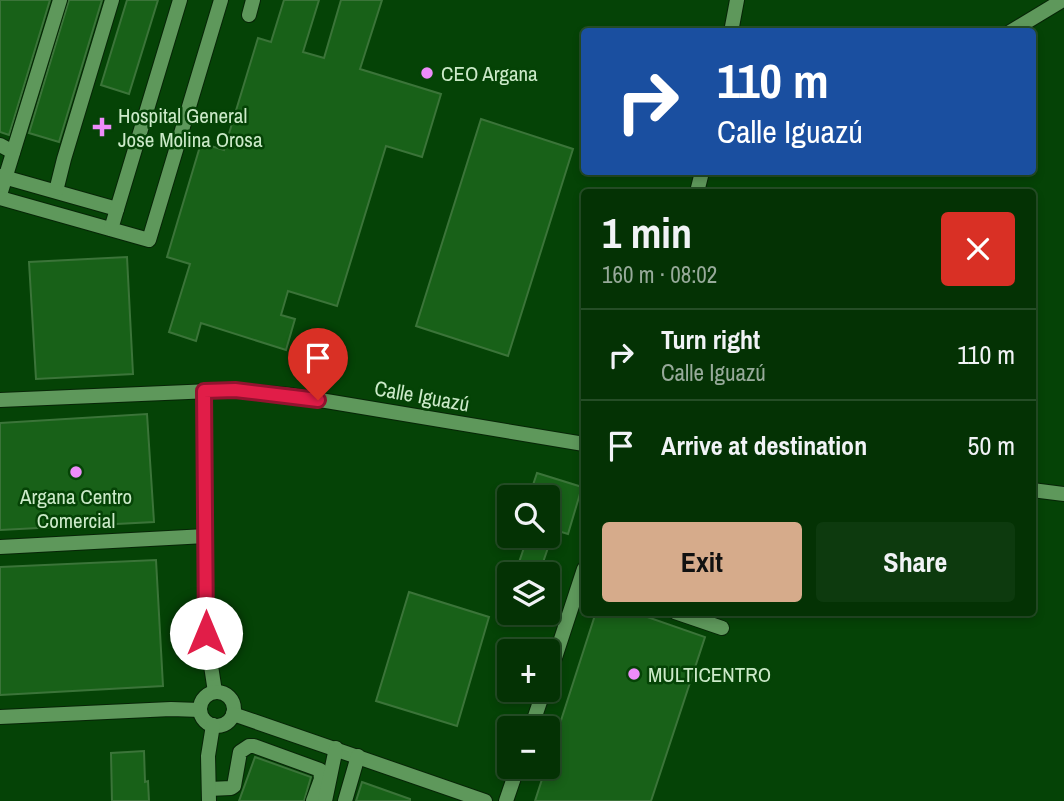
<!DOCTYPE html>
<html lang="en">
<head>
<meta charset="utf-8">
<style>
	body { margin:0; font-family:"Archivo Narrow",sans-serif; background:#0d3a0e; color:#f1f3f6; height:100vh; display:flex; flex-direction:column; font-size:26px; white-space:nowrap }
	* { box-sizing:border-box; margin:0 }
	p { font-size:23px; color:#97aa9a }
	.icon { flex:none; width:38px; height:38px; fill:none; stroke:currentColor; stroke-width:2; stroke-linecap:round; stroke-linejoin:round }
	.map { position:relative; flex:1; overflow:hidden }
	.drawer { position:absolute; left:581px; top:189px; width:455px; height:427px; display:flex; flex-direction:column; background:#043204; border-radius:7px; box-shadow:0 4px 10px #0003,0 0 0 2px #254d26 }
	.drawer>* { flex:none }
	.guide { position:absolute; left:581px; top:28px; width:455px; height:147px; border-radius:7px; box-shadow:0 4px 10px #0003,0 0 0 2px #254d26; background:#1a4fa0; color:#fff; overflow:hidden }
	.fabs { position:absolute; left:497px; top:485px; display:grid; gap:14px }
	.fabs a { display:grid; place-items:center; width:63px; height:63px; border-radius:7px; background:#043204; box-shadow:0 4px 10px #0003,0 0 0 2px #254d26; font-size:35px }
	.pin { position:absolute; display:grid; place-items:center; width:60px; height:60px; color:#fff; margin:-72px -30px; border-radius:50% 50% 50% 0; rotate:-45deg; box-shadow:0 0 7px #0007 }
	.pin .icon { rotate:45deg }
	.me { position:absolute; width:77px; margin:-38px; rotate:0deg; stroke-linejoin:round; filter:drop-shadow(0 0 5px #0008) }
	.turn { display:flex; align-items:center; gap:24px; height:147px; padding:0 21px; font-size:32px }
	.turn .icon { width:91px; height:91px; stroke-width:2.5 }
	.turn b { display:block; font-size:49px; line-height:60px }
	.round { display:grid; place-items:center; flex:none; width:74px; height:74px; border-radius:7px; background:#0d3a0e }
	.overview { display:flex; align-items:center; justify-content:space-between; height:119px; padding:0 21px }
	h1 { font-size:42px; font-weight:700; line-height:52px }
	.action { display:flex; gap:14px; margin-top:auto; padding:14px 21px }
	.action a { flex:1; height:80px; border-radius:7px; background:#d6ab8b; color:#111; font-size:28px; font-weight:700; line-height:80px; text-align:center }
	.action a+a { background:#0d3a0e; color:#f1f3f6 }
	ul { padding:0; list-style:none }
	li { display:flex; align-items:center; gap:21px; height:91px; padding:0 21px; border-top:2px solid #254d26 }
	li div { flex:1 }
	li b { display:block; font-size:26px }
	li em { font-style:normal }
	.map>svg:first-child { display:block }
</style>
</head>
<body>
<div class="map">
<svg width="1064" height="801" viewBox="0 0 1064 801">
	<rect width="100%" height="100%" fill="#054306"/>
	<g fill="#186118" stroke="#3b7439" stroke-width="2">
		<path d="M0 0H50L9 135 0 132Z"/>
		<path d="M69 0H102L59 142 29 133Z"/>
		<path d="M127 0H158L129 94 101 85Z"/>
		<path d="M284 0H319L303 52 324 58 341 0H382L360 69 441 94 422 157 386 146 337 306 288 291 281 315 295 319 286 350 201 323 196 341 169 332 190 264 167 257 201 143 224 150 258 38 271 42Z"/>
		<path d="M481 119 573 149 508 356 416 326Z"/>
		<path d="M127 257 133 374 36 379 29 262Z"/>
		<path d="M147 414 154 522 0 530V423Z"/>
		<path d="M537 473 582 487 568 534 548 528V497H529Z"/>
		<path d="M528 536H552L539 574H515Z"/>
		<path d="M156 560 163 686 0 695V567Z"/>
		<path d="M409 592 489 617 457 726 376 701Z"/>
		<path d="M596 612H633L705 637 651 801H535Z"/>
		<path d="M144 751 145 782 148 781 149 801H112L111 753Z"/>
		<path d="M255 757 311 777 304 801H239Z"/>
		<path d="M362 782 410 799V801H356Z"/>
	</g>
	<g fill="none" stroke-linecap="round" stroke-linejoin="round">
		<defs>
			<g id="minor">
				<path d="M249 15 253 0"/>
				<path d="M731 32 737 0"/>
				<path d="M1010 32 1063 0"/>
				<path d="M0 145 13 152"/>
				<path d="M0 176 117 209"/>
				<path d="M56 191 64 159 112 0"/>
				<path d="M697 192 702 172"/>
				<path d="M0 195 60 0"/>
				<path d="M0 198 149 240 221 0"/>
				<path d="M111 229 180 0"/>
				<path d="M204 391 206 633 215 692"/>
				<path d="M0 400 235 390 290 395 584 444"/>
				<path d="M1032 490 1064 494"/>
				<path d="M0 547 206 536"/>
				<path d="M675 612 722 628"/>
				<path d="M548 679 584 569"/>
				<circle cx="217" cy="709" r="17"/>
				<path d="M233 714 485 801"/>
				<path d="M0 717 171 709 200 710"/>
				<path d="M531 728 544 690"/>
				<path d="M209 789 231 788 234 786 240 752 249 746H254L320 770 321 779 313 801"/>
				<path d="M209 801 208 756 213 725"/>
				<path d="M325 801 336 748"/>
				<path d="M345 801 358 756"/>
				<path d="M506 801 518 766"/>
			</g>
		</defs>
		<use href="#minor" stroke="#072507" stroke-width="16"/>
		<use href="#minor" stroke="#5e985b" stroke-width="14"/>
	</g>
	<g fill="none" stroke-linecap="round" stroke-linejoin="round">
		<defs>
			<path id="route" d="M206 633 204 391 235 390 318 400"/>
		</defs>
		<use href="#route" stroke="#92132f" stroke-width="18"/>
		<use href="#route" stroke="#e11d48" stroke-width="12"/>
	</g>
	<g fill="#ed8cf9" stroke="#054306" stroke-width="2.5">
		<circle cx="427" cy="73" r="7"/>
		<path d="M98.5 116.5h7v7h7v7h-7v7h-7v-7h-7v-7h7z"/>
		<circle cx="76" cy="472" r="7"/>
		<circle cx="634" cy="674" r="7"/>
	</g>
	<g text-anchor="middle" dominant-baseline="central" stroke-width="5" stroke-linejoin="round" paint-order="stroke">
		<g font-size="21" fill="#cceac9" stroke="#054306" text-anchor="start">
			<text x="441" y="73">CEO Argana</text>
			<text x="118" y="115">Hospital General<tspan x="118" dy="24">Jose Molina Orosa</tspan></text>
			<text x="76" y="496" text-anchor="middle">Argana Centro<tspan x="76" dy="24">Comercial</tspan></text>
			<text x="648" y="674">MULTICENTRO</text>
		</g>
		<g font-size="21" fill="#cceac9" stroke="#054306">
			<text transform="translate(422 396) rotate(10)">Calle Iguazú</text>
		</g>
	</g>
</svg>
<div class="fabs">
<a><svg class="icon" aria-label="search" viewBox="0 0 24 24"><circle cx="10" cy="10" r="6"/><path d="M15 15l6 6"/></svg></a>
<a><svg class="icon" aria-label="layers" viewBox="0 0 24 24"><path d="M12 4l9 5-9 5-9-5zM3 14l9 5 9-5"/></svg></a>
<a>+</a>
<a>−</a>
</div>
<div class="pin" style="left:318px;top:400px;background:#d93025"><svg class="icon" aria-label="arrive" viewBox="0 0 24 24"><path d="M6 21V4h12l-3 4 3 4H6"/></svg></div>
<svg class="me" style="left:206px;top:633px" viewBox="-20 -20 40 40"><circle r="19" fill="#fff"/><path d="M0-13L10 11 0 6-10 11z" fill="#e11d48"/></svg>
<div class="guide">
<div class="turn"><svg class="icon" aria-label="right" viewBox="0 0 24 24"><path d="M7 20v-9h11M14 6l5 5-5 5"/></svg><div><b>110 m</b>Calle Iguazú</div></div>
</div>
<section class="drawer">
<div class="overview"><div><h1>1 min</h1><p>160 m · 08:02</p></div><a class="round" style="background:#d93025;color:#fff"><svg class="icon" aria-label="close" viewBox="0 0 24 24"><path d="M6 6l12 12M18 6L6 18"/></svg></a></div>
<ul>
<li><svg class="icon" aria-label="right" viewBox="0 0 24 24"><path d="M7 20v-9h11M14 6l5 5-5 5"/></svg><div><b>Turn right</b><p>Calle Iguazú</p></div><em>110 m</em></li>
<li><svg class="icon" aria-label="arrive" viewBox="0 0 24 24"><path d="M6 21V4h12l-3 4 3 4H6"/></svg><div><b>Arrive at destination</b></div><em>50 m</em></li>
</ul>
<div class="action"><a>Exit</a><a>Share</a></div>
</section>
</div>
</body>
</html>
